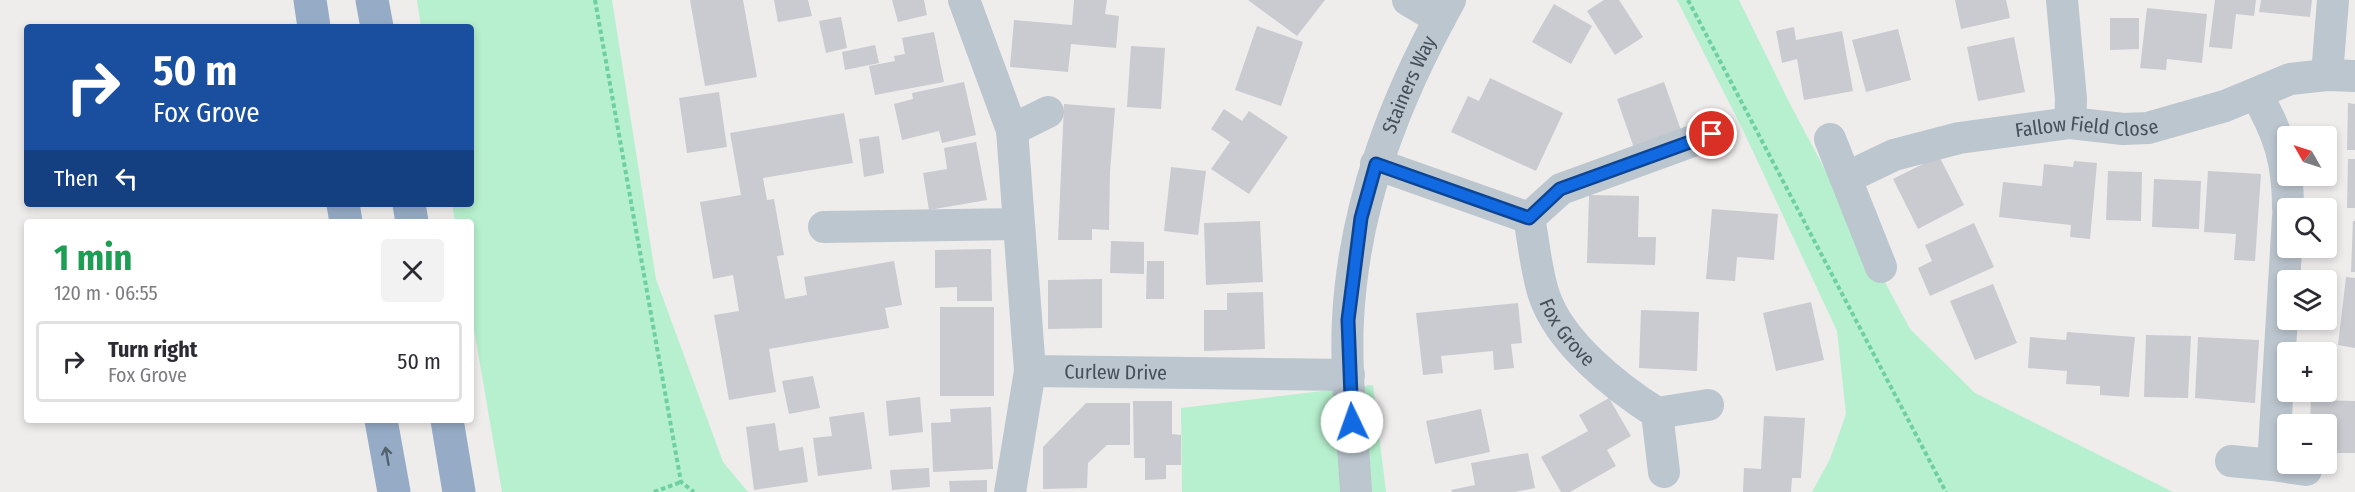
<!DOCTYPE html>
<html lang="en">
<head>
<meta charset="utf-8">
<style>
	body { margin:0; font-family:"Fira Sans Condensed",sans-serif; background:#f2f2f3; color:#2b2b33; height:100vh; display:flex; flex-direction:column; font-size:22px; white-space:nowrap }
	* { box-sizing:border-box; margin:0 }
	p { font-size:20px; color:#7c7c81 }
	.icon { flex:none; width:33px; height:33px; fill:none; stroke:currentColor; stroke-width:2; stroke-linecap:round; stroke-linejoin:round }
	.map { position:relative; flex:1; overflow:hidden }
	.drawer { position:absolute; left:24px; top:219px; width:450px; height:204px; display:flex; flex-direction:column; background:#fff; border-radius:6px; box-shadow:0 3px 9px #0003 }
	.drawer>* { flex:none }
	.top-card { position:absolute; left:24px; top:24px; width:450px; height:183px; border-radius:6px; box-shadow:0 3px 9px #0003; background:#1a4fa0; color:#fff; overflow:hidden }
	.needle { width:39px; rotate:309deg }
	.fabs { position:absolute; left:2277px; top:126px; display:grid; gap:12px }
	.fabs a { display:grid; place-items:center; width:60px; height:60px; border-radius:6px; background:#fff; box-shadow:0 3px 9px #0003; font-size:30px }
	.pin { position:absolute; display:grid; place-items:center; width:51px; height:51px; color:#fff; margin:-26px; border:3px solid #fff; border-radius:50%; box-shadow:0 2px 6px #0007 }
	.me { position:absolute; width:66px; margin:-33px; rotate:357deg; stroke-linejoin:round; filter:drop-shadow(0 0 4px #0008) }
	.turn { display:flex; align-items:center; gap:21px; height:126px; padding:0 30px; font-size:27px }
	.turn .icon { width:78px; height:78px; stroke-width:2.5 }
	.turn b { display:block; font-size:42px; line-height:51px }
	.then { display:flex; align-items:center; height:57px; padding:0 30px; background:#0003; gap:12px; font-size:22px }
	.round { display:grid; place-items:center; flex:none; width:63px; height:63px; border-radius:6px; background:#f2f2f3 }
	.overview { display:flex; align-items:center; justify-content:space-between; height:102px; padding:0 30px }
	h1 { font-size:36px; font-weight:700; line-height:45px; color:#1e9e55 }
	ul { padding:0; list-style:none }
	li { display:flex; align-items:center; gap:18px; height:81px; margin:0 12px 9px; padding:0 18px; border:3px solid #e1e1e2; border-radius:6px }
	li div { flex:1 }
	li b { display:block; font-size:22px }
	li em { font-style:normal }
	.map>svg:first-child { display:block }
</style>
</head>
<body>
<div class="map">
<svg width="2355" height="492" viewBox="0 0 2355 492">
	<rect width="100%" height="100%" fill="#efecec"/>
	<g fill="#b7f0ce">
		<path d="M417 0H612L656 279 723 462 748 492H502L471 312V222H455L452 204H471V27H421Z"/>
		<path d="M1677 0H1739L1790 104 1910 329 1975 393 2173 492H1812L1830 459 1846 414 1837 331 1742 128Z"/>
		<path d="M1373 385 1386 492H1182L1181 408Z"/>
	</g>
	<g fill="#c9cbd1">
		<path d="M690 0H743L757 77 705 86Z"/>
		<path d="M774 0H808L812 16 778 22Z"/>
		<path d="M892 0H924L927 15 898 22Z"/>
		<path d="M1074 0H1107L1105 14 1119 16 1116 48 1071 44 1068 72 1010 67 1014 20 1072 25Z"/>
		<path d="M1248 0H1325L1297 36Z"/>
		<path d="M1604 0H1619L1643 37 1615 55 1587 11Z"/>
		<path d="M1955 0H2006L2010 18 1961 29Z"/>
		<path d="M2215 0H2256L2254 16 2236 14 2232 49 2209 47Z"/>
		<path d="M2261 0H2312L2310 17 2259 12Z"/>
		<path d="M1554 4 1592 26 1571 64 1532 42Z"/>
		<path d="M2147 8 2207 14 2202 63 2167 59 2166 70 2140 68Z"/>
		<path d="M841 17 847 48 826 53 819 21Z"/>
		<path d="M2110 18H2139V49L2110 50Z"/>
		<path d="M1257 26 1303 42 1281 106 1235 90Z"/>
		<path d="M1794 27 1796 40 1842 31 1853 91 1804 100 1797 59 1782 63 1776 31Z"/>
		<path d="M1898 29 1911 80 1866 92 1852 40Z"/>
		<path d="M934 32 944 82 875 95 869 66 895 61 894 56 905 54 902 38Z"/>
		<path d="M2014 37 2025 92 1978 101 1967 47Z"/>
		<path d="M875 45 879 63 845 70 842 52Z"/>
		<path d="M1131 46 1165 48 1161 109 1127 107Z"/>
		<path d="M1490 78 1563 113 1536 171 1451 132 1468 96 1479 101Z"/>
		<path d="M964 82 976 135 942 143 939 131 902 140 894 104 913 99 912 93Z"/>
		<path d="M1664 82 1682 133 1635 151 1617 99Z"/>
		<path d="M719 92 727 147 687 153 679 98Z"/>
		<path d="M2348 103 2355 104V150H2347Z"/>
		<path d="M1064 104 1115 108 1110 172 1109 230 1092 229V240H1058Z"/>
		<path d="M1224 109 1242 121 1249 111 1288 137 1249 194 1211 169 1230 142 1211 129Z"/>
		<path d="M844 113 853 163 763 178 767 200 774 199 784 255 777 256 785 299 807 295 804 277 894 261 902 305 885 308 889 328 769 349 776 392 729 400 714 315 739 311 733 275 713 279 700 202 741 195 730 133Z"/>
		<path d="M879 136 884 173 864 177 859 139Z"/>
		<path d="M976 142 987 200 929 210 923 173 947 169 944 148Z"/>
		<path d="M1939 156 1964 205 1918 229 1893 179Z"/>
		<path d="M2348 159H2355V208H2347Z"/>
		<path d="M2074 161 2097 163 2090 239 2070 237 2071 225 1999 217 2003 182 2042 186 2044 164 2073 167Z"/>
		<path d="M1171 167 1206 171 1198 235 1164 231Z"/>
		<path d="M2108 171 2142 172 2141 221 2106 220Z"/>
		<path d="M2208 171 2261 174 2255 261 2234 260 2236 234 2204 232Z"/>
		<path d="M2154 179 2201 181 2199 229 2152 227Z"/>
		<path d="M1589 195 1639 196 1638 237H1656L1655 265 1587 263Z"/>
		<path d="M1712 209 1778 214 1774 260 1737 257 1735 281 1706 279Z"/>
		<path d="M1260 221 1263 282 1206 285 1204 223Z"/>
		<path d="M2353 221H2355V272H2351Z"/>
		<path d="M1974 223 1994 267 1930 296 1918 268 1932 261 1925 245Z"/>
		<path d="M1111 241 1144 242V274L1110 273Z"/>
		<path d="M991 249 992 301H957V287L935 288V250Z"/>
		<path d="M1147 261H1164V299H1146Z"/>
		<path d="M2346 277 2355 278V348L2338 345Z"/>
		<path d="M1102 279V328L1048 329V280Z"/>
		<path d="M1993 284 2017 343 1975 360 1950 301Z"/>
		<path d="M1263 292 1265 349 1204 351V310H1227V293Z"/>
		<path d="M1811 302 1824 360 1776 371 1763 313Z"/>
		<path d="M1518 303 1522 343 1511 344 1514 368 1494 370 1493 351 1441 356 1443 373 1423 375 1416 313Z"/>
		<rect x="940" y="307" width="54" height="89"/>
		<path d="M1641 310 1699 312 1697 371 1639 368Z"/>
		<path d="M2067 332 2135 337 2129 397 2100 395V386L2066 384 2067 371 2028 368 2030 337 2066 340Z"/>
		<path d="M2146 335 2191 336 2188 398 2144 397Z"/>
		<path d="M2198 337 2259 340 2255 403 2195 398Z"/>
		<path d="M813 376 820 408 789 414 782 381Z"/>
		<path d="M920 397 923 432 889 436 886 401Z"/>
		<path d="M1609 398 1631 436 1607 450 1616 466 1570 492H1561L1541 457 1588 431 1579 415Z"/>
		<path d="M2311 400 2355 401V453H2326V424H2310Z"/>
		<path d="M1133 401H1172V434L1181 435V465H1166V479L1145 480V458H1134Z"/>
		<path d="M1086 403H1130V445H1107L1088 463 1087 488 1043 489V447Z"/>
		<path d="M991 407 993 469 933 472 931 423 951 422 950 409Z"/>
		<path d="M1481 409 1490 452 1435 464 1426 421Z"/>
		<path d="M864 412 872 469 818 476 813 438 832 436 829 417Z"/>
		<path d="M1764 416 1805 418 1801 478H1792L1791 492H1743L1744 468 1761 469Z"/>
		<path d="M775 423 779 451 803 447 808 482 754 490 746 427Z"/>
		<path d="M1528 453 1535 488 1515 492H1452L1451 490 1475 485 1471 463Z"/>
		<path d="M929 468 930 487 892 490 890 470Z"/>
		<path d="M987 480V492H950L949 481Z"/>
	</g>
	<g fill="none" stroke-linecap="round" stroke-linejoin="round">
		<g stroke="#6ecfa1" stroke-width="4" stroke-dasharray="4.5 3" stroke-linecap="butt">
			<path d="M595 0 681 482 694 492"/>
			<path d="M1688 0 1946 492"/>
			<path d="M654 492 681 482"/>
		</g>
		<g stroke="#bcc6cf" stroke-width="32">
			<path id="s1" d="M964 0 1012 130 1030 371 1349 375"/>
			<path d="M1408 0 1440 19"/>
			<path d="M2062 0 2071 99 2070 123"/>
			<path d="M2327 75 2333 0"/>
			<path d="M2256 94C2279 133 2288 162 2288 208"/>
			<path d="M1012 130 1048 112"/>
			<path d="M1830 139 1881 267"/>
			<path id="s2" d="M1376 164 1529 218C1534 243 1536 271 1544 295 1560 343 1616 387 1657 413L1664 472"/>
			<path id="s3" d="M1846 178 1894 155 1959 138 2070 123 2123 129 2148 128 2225 106 2290 79 2327 75 2355 76"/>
			<path d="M2288 217 2273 465 2306 470"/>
			<path d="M1529 218 1561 189 1712 134"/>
			<path d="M824 227 1018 224"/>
			<path d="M1657 413 1708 405"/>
			<path d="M2231 461 2273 465"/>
			<path d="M1010 492 1030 371"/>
			<path id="s4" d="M1356 492C1353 435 1345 376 1348 319 1354 204 1395 99 1450 0"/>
		</g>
		<g stroke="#96acc6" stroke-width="33">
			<path d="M310 0 314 27"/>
			<path d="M372 0 377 27"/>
			<path d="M343 204 346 222"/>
			<path d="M409 204 412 222"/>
			<path d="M381 420 394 492"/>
			<path d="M447 420 459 492"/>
		</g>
	</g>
	<defs><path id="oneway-shaft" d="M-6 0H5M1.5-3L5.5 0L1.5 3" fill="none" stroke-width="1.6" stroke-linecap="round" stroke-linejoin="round" transform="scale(1.5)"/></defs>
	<use stroke="#546270" href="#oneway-shaft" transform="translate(387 456) rotate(-100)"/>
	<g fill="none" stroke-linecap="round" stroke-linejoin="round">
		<defs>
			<path id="route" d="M1352 422 1348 320 1361 218 1376 164 1529 218 1560 189 1712 134"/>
		</defs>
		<use href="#route" stroke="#0c4594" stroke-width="15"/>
		<use href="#route" stroke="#126ae3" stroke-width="10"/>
	</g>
	<g text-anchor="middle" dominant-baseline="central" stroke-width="4.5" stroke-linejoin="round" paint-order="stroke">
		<g font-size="20" fill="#444f5a" stroke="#fff">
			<text stroke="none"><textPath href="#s4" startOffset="417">Stainers Way</textPath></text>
			<text stroke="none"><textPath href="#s3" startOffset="249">Fallow Field Close</textPath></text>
			<text stroke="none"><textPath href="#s2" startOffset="285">Fox Grove</textPath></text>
			<text stroke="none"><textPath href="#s1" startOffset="466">Curlew Drive</textPath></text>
		</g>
	</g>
</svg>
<div class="fabs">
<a><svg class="needle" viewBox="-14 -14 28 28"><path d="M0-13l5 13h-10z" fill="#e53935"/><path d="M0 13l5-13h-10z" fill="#7c7c81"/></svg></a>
<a><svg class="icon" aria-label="search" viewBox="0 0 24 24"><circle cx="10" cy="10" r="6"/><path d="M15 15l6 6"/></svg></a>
<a><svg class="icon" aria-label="layers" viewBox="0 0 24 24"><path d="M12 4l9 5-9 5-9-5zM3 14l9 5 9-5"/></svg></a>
<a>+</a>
<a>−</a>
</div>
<div class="pin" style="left:1712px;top:134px;background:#d93025"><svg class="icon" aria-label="arrive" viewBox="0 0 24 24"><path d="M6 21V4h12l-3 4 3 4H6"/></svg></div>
<svg class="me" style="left:1352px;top:422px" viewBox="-20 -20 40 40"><circle r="19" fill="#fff"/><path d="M0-13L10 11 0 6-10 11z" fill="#126ae3"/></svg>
<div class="top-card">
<div class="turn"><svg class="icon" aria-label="right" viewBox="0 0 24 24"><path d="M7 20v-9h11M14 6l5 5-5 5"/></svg><div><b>50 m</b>Fox Grove</div></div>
<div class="then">Then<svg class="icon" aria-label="left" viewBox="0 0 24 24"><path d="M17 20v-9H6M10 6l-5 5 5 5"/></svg></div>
</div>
<section class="drawer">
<div class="overview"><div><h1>1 min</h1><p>120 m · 06:55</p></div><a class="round"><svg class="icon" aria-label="close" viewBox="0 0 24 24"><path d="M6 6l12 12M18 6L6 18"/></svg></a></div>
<ul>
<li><svg class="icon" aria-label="right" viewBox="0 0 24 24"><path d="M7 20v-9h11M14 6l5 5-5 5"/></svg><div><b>Turn right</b><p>Fox Grove</p></div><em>50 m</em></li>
</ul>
</section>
</div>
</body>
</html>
